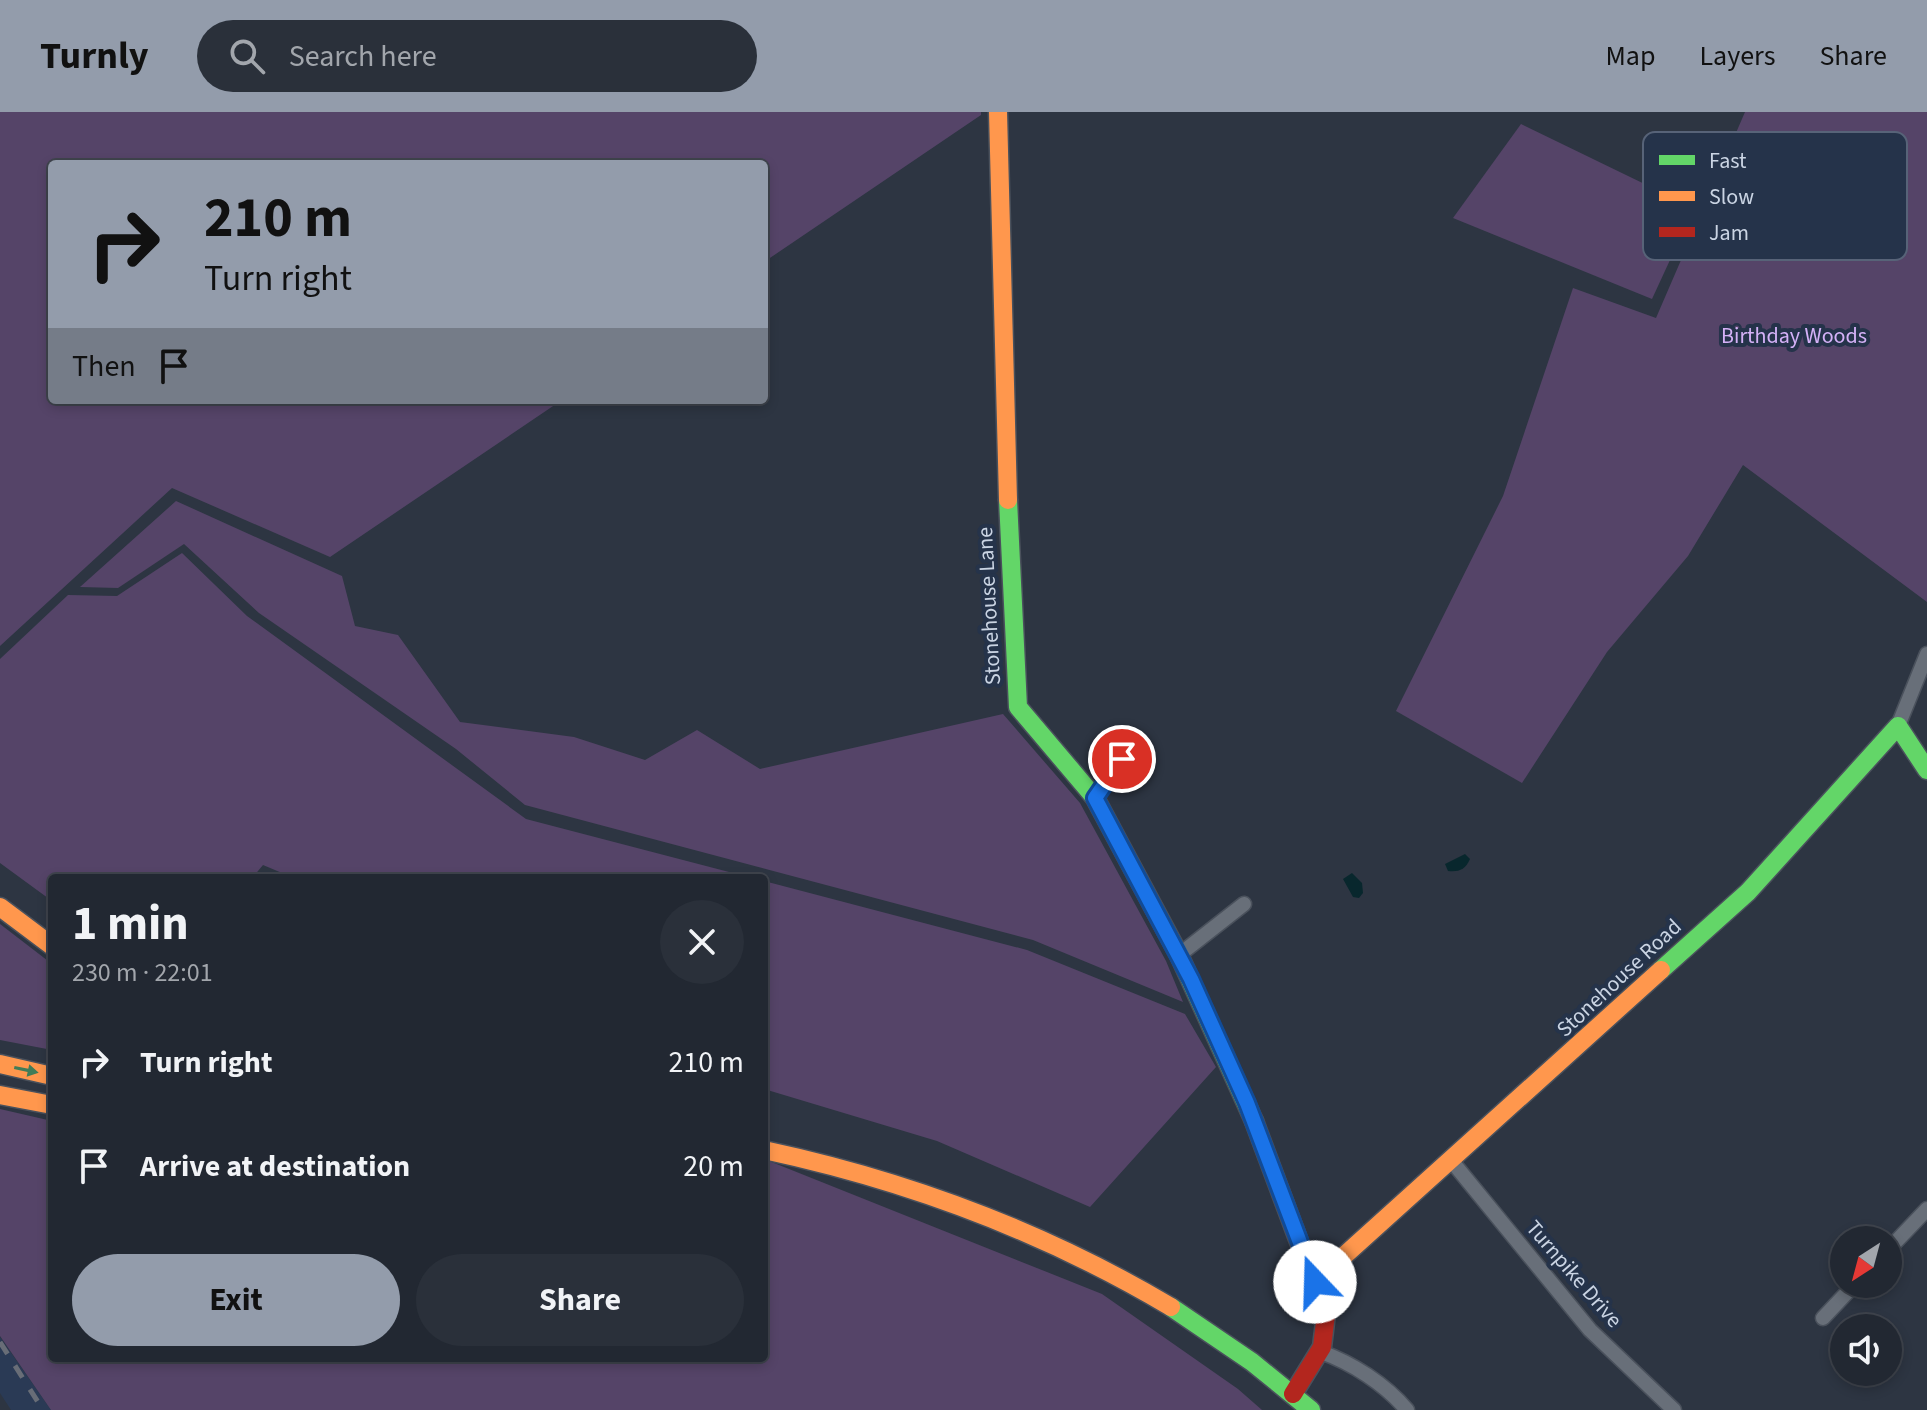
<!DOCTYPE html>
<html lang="en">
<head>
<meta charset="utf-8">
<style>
	body { margin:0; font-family:"Source Sans 3",sans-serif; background:#2a303a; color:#f1f3f6; height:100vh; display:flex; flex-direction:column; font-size:30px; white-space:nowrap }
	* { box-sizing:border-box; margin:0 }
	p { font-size:26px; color:#a2a6ac }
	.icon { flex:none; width:44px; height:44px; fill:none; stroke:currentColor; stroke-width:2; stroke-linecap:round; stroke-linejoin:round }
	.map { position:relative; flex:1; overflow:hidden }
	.drawer { position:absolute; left:48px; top:762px; width:720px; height:488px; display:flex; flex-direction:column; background:#222832; border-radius:8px; box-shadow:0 4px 12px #0003,0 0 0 2px #3f444d }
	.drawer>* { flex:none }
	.hud { position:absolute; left:48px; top:48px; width:720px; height:244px; border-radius:8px; box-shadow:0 4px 12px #0003,0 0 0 2px #3f444d; background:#939cab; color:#111; overflow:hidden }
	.needle { width:52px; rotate:216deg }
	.fabs { position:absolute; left:1830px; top:1114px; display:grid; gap:16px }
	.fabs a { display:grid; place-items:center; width:72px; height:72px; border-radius:50%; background:#222832; box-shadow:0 4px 12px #0003,0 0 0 2px #3f444d; font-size:40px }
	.pin { position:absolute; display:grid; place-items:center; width:68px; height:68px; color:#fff; margin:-34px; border:4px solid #fff; border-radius:50%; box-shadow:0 2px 8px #0007 }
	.me { position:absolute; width:88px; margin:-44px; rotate:339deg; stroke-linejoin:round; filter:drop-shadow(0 0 6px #0008) }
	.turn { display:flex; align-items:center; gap:28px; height:168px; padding:0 24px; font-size:36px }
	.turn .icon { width:104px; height:104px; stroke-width:2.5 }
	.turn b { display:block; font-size:56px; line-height:68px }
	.then { display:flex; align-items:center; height:76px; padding:0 24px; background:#0003; gap:16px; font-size:30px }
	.round { display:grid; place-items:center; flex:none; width:84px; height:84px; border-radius:42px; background:#2a303a }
	.headline { display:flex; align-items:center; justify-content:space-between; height:136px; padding:0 24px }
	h1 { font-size:48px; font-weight:700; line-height:60px }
	.button { display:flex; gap:16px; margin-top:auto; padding:16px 24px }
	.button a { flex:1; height:92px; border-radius:48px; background:#939cab; color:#111; font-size:32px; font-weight:700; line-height:92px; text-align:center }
	.button a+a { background:#2a303a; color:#f1f3f6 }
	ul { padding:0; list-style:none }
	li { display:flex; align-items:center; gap:24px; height:104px; padding:0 24px }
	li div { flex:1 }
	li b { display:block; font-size:30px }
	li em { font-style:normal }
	header { display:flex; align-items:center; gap:48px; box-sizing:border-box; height:112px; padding:0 40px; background:#939cab; color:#111 }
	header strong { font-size:38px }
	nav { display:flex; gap:44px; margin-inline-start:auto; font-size:28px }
	.search { width:560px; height:72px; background:#2a303a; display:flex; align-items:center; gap:20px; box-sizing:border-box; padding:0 28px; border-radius:44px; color:#a2a6ac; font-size:30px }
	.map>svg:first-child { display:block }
</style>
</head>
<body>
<header>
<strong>Turnly</strong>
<div class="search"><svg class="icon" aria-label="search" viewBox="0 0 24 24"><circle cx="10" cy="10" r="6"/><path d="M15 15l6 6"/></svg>Search here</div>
<nav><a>Map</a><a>Layers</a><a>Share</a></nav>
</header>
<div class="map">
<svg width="1927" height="1298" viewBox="0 0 1927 1298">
	<rect width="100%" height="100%" fill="#2d3542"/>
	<path fill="#2a3a55" d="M0 1225 51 1298H11L0 1281Z"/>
	<g fill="#554468">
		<path d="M0 0H981V3L764 150V52H52V288H562L330 445 172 376 0 534Z"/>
		<path d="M1745 0H1927V490L1743 353 1688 444 1607 540 1522 671 1396 599 1503 384 1573 176 1656 206Z"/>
		<path d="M1521 12 1694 96 1652 187 1453 106Z"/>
		<path d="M176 389 342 464 355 514 398 523 460 610 574 625 645 648 697 618 760 657 1003 602 1080 691 1166 849 1183 890 1033 828 525 693 456 637 259 501 184 432 118 476 80 475Z"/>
		<path d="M182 441 247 504 526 707 752 766H294L263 753 252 766H52V789L0 751V547L68 483 117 484Z"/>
		<path d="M764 769 1027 838 1185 902 1216 955 1090 1095 937 1029 764 977Z"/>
		<path d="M0 812 52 852V938L0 928Z"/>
		<path d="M0 997 52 1009V1246H764V1047L1102 1182 1238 1277 1262 1298H51L0 1224Z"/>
	</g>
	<g fill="#08272d">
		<path d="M1465 742 1470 747C1465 758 1459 760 1448 759L1445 752Z"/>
		<path d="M1352 761 1362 771 1363 781 1359 786 1353 785 1343 767Z"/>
	</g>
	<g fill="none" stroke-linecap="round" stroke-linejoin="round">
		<defs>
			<g id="street">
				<path d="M1898 614 1927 542"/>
				<path d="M1095 686 1122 647"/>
				<path d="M1179 843 1244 792"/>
				<path d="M1450 1047 1590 1218 1674 1298"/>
				<path d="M1888 1138 1927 1097"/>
				<path d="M1823 1206 1855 1172"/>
				<path d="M1321 1240C1352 1251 1385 1272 1407 1298"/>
			</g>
			<g id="fast">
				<path d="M1008 388 1018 595 1095 686 1179 843 1254 1009"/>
				<path d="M1661 858 1748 780 1898 614 1927 658"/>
				<path d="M1171 1195 1252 1250 1311 1298"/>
			</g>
			<g id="slow">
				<path d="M998 0 1008 388"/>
				<path d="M0 795 52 834"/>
				<path d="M0 952 52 964"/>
				<path d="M0 983 52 993"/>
				<path d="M764 1038C909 1069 1043 1119 1171 1195"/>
				<path d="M1315 1170 1661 858"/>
			</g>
			<path id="jam" d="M1254 1009 1326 1202 1322 1235 1293 1282"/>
		</defs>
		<use href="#street" stroke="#4a515c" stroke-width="17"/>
		<use href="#fast" stroke="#4a515c" stroke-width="21"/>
		<use href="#slow" stroke="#4a515c" stroke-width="21"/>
		<use href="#jam" stroke="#4a515c" stroke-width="21"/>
		<use href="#street" stroke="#686f79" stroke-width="14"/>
		<use href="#fast" stroke="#63d668" stroke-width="18"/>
		<use href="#slow" stroke="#ff974d" stroke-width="18"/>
		<use href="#jam" stroke="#b3261e" stroke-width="18"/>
		<path stroke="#686d77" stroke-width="5" stroke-dasharray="14 14" stroke-linecap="butt" d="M0 1230 43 1298"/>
	</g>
	<defs><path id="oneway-solid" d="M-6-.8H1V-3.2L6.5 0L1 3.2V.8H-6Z" transform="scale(2)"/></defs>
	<use fill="#417c58" href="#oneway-solid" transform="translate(26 958) rotate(12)"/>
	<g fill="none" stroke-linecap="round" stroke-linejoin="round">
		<defs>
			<path id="route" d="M1122 647 1095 686 1191 867 1247 991 1315 1170"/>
		</defs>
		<use href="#route" stroke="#114b97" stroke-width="20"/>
		<use href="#route" stroke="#1a73e8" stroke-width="14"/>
	</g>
	<g text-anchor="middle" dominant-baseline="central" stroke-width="8" stroke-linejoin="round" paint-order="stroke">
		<g font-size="22" fill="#d4b1f7" stroke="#25334a">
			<text x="1794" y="224">Birthday Woods</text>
		</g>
		<g font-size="22" fill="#cad4e3" stroke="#25334a">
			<text transform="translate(989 494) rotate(-93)">Stonehouse Lane</text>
			<text transform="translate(1619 866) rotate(-43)">Stonehouse Road</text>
			<text transform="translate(1574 1162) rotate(49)">Turnpike Drive</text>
		</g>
	</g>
	<rect x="1643" y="20" width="264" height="128" rx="12" fill="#25334a" stroke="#576378" stroke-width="2"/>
	<rect x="1659" y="43" width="36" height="10" fill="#63d668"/>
	<rect x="1659" y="79" width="36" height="10" fill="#ff974d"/>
	<rect x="1659" y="115" width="36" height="10" fill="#b3261e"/>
	<g font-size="22" fill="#cad4e3">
		<text x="1709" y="56">Fast</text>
		<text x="1709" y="92">Slow</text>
		<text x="1709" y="128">Jam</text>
	</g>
</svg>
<div class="fabs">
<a><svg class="needle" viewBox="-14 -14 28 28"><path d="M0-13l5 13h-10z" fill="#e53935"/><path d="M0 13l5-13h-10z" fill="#a2a6ac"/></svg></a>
<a><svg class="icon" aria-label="sound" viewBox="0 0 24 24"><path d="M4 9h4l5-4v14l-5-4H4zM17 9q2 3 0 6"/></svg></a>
</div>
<div class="pin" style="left:1122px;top:647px;background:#d93025"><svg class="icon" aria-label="arrive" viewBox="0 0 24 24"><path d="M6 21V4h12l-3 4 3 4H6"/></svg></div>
<svg class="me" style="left:1315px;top:1170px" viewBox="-20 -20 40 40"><circle r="19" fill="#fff"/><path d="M0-13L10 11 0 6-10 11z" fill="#1a73e8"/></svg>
<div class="hud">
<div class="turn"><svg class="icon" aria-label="right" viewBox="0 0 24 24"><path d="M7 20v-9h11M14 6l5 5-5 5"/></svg><div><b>210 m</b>Turn right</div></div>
<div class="then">Then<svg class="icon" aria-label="arrive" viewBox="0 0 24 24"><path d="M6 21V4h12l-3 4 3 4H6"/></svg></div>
</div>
<section class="drawer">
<div class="headline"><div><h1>1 min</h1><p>230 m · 22:01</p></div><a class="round"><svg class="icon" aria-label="close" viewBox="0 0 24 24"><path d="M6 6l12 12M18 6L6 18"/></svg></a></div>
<ul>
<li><svg class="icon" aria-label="right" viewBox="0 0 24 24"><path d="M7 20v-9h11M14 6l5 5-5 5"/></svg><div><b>Turn right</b></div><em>210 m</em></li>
<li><svg class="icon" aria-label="arrive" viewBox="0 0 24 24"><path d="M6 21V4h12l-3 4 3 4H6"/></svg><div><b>Arrive at destination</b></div><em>20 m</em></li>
</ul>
<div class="button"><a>Exit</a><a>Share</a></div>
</section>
</div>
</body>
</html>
